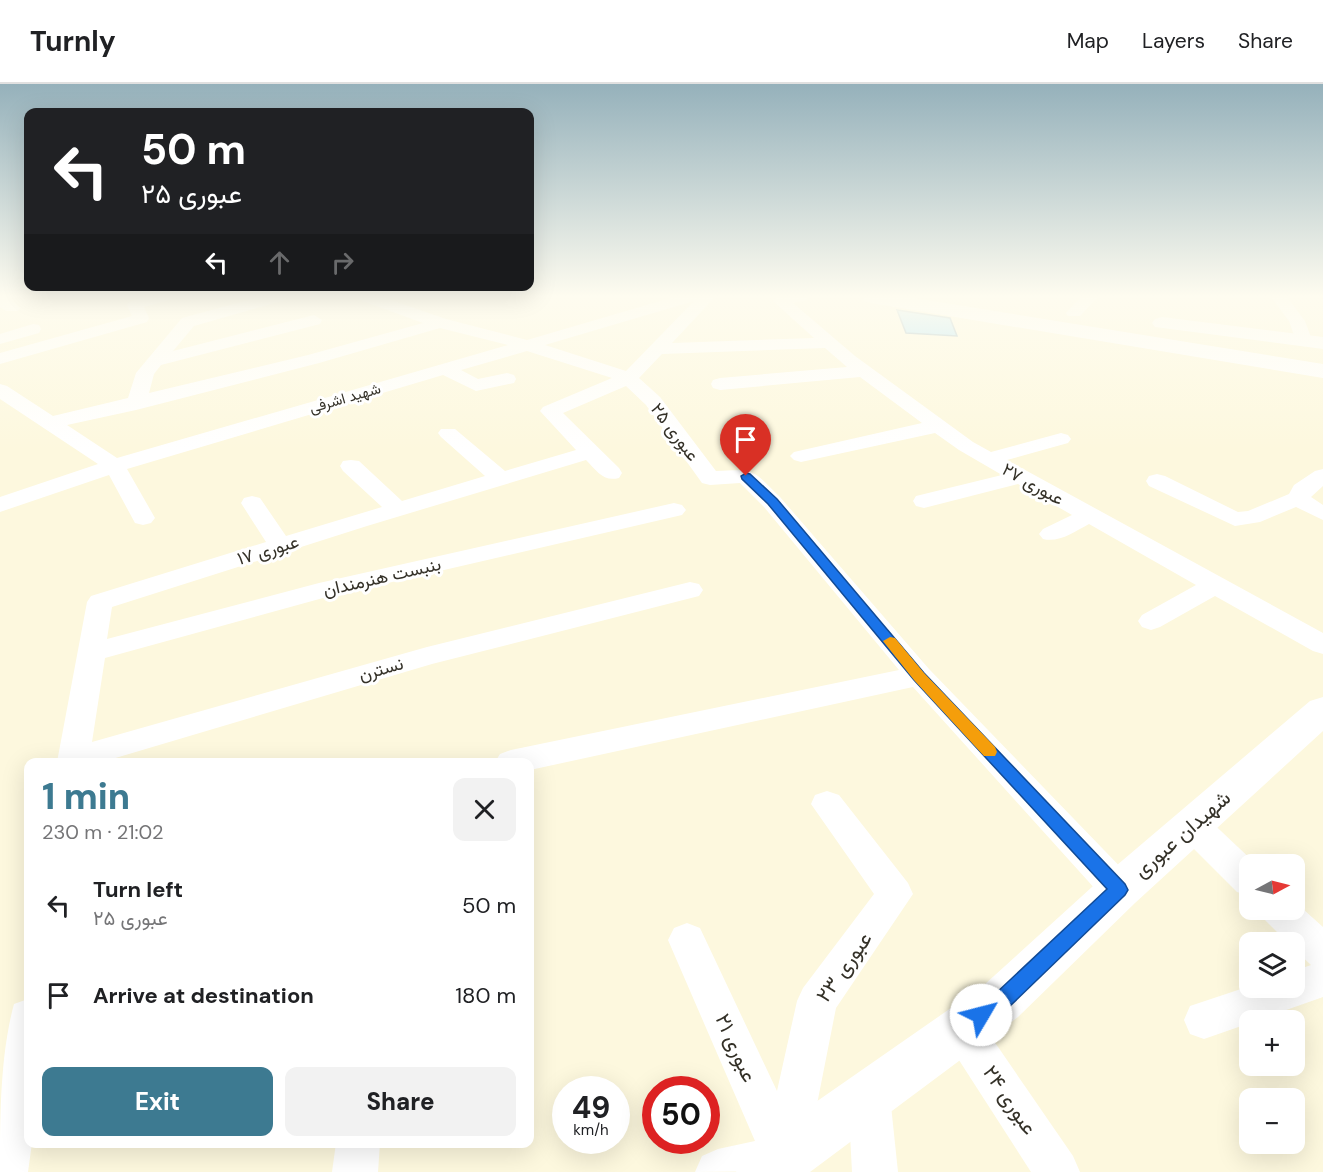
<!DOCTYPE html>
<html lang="en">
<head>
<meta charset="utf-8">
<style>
	body { margin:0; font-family:"DM Sans",Vazirmatn,sans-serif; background:#f2f2f2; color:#202124; height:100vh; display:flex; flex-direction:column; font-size:22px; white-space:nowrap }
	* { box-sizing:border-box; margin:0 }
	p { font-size:20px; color:#757577 }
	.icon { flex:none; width:33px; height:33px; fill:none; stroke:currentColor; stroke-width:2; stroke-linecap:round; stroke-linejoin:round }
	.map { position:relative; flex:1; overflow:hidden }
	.side { position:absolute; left:24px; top:674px; width:510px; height:390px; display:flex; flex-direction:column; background:#fff; border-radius:12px; box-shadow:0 6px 24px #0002 }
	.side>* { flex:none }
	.guide { position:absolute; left:24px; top:24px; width:510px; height:183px; border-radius:12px; box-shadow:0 6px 24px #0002; background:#202124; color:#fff; overflow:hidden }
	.needle { width:39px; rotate:83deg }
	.fabs { position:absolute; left:1239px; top:770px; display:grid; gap:12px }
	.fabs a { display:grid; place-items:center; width:66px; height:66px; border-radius:12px; background:#fff; box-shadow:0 6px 24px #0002; font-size:30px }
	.speed { position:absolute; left:552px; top:992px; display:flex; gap:12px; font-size:30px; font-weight:700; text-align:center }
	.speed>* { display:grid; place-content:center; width:78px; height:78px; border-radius:50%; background:#fff; box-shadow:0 6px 24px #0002; line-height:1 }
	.speed small { font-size:15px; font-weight:400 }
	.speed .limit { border:9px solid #d22; background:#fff; color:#111 }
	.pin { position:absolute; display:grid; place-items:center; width:51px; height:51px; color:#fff; margin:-62px -26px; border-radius:50% 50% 50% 0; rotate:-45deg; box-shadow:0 0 6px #0007 }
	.pin .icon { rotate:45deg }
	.me { position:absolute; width:66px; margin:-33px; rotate:53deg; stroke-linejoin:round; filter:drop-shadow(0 0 4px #0008) }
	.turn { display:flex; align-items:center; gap:21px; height:126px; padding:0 18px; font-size:27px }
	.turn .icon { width:78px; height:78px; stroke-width:2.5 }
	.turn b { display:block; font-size:42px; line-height:51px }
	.lanes { display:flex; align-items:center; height:57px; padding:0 18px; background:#0003; justify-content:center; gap:30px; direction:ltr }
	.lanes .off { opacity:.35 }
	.round { display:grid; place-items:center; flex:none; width:63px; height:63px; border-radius:12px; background:#f2f2f2 }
	.overview { display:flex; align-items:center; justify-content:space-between; height:102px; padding:0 18px }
	h1 { font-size:36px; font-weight:800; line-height:45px; color:#3d7a91 }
	.button { display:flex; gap:12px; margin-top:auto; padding:12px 18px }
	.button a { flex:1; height:69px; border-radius:12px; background:#3d7a91; color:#fff; font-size:24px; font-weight:800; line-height:69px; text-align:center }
	.button a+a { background:#f2f2f2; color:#202124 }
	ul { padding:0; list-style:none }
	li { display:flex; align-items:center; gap:18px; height:90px; padding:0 18px }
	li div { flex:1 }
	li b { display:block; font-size:22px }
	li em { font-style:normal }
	header { display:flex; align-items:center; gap:36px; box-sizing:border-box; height:84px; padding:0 30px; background:#fff; border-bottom:2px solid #e0e0e0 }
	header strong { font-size:28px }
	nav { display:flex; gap:33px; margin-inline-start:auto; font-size:21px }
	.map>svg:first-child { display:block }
</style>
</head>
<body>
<header>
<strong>Turnly</strong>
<nav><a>Map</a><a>Layers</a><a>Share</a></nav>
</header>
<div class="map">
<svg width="1323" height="1088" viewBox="0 0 1323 1088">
	<rect width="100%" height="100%" fill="#fdf8de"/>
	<path fill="#b3e5fa" stroke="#a1bcc7" stroke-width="1.5" d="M897 226 950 234 957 252 906 249Z"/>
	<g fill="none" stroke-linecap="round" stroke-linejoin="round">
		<g fill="#fff" fill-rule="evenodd">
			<path d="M0 213H8L20 224 18 227H6L0 223Z"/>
			<path d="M145 213H171L169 216 144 223 149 234 147 238 0 280V269L132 232 127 221 129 218Z"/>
			<path d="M260 213H287L285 216 194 242 173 267 314 231 322 236 320 240 161 281 154 290 149 309 308 271 423 239 360 216 358 213H382L446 235 527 256 674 213H715L672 259 814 254 773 217 777 213H809L807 216 793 219 855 272 973 358 991 368 1061 349 1068 351 1071 355 1068 359 1007 376 1323 549V570L1313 567 1215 512 1160 543 1151 546 1142 543 1138 537 1142 531 1196 501 1089 440C1074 448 1059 459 1043 455L1039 450 1043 445 1072 431 1018 400 924 424 916 422 913 417 916 412 1002 391 959 366 935 349 801 378 794 376 790 372 794 368 922 339 860 293 720 306 713 304 711 300 713 296 720 294 847 283 825 264 662 270 639 294 660 313 716 387C757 385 751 385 780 413L929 585 1132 795 1137 806 1132 817 1119 821 1106 817 913 603 530 686V678H495L500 670 511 666 899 586 764 423 740 399 710 401 702 399 646 321 626 302 563 329 619 384 622 389 619 394C603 398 597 387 586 376L367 442 112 523 107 555 319 499 674 419 682 421 686 426 682 431 323 514 105 574 92 658 427 563 690 498 699 500 703 506 699 512 432 580 102 678H57L87 518 91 512 266 458 241 419 244 414 252 412 260 414 286 452 382 423 343 387 340 382 343 377 351 376 359 377 402 417 485 392 441 353 438 349 441 345H455L505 387 576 366 540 327 543 323 612 294 527 267 461 286 478 295 507 289 514 291 516 295 514 299 476 307 443 291 127 385 155 434 151 439 143 441 135 439 109 391 0 428V413L98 380 0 315V300L7 302 53 332 128 314 136 289 182 234ZM694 217 626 287 545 261ZM440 244 508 261 117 374 67 341 136 326 319 279Z"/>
			<path d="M1081 213H1098L1080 232H1068L1066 229Z"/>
			<path d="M1271 213H1287L1305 237 1312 256 1309 260H1297L1289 237Z"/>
			<path d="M33 240 39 241 41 245 39 249 0 260V250Z"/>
			<path d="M1323 385V402L1311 413 1323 421V436L1296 423 1260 438 1235 442 1149 402 1146 397 1149 392 1157 390 1165 392 1238 428 1248 427 1289 410 1294 401 1315 387Z"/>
			<path d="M827 707 839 711 908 799 913 810 836 924 807 1071 801 1087 695 1088 702 1072 718 1065 755 1057 668 856 674 844 687 839 700 844 777 1007 797 917 803 904 874 810 811 720 815 711Z"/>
			<path d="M1192 728 1204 731 1256 780H1250V812L1237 808 1180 751 1175 741 1180 731Z"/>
			<path d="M1294 817 1323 843V913L1258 936H1250V939L1204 955 1190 950 1184 936 1190 922 1250 902 1294 903V887L1311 881 1294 865V858H1287L1265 836 1260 825H1294Z"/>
			<path d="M28 915V1059H32L28 1088H0C0 1034 0 971 14 920Z"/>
			<path d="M962 925 976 931 1073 1072 1080 1088H1031L948 959 942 945 948 931Z"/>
			<path d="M869 991 884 997 890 1012 898 1088H852L848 1012 854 997Z"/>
			<path d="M336 1059H380L378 1088H332Z"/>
		</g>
		<path fill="#fff" fill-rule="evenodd" d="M1323 613V647L1135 819 1018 933 810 1088H736L744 1068 984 901 1103 793 1310 617Z"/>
		<g fill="#fff" fill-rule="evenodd">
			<path d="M862 213H908L1323 280V294L871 219 864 217Z"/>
			<path d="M1162 233 1323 253V265L1155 243 1152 239 1155 235Z"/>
		</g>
	</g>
	<linearGradient id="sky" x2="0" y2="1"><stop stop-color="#95b1bb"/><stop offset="0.58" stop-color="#fefcf0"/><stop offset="1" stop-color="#fefcf0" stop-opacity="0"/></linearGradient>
	<rect width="1323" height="366" fill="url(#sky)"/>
	<path fill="#1a73e8" stroke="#114b97" stroke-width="1.5" d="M746 389 750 390 777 415 924 589 1125 800 1128 806 1125 811 1008 924 981 941 974 938 971 931 974 924 994 911 1107 805 914 596 768 420 742 395 741 392Z"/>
	<path fill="#f59e0b" d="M890 553 895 554 924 589 995 663 997 668 995 672H984L914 596 883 557Z"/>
	<g text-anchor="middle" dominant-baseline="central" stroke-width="6" stroke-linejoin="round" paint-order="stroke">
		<g font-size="15" fill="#343128" stroke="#fff">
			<text transform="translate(345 314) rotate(-16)">شهید اشرفی</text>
		</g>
		<g font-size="18" fill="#343128" stroke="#fff">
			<text transform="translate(675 348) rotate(53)">عبوری ۲۵</text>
			<text transform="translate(1033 400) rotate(29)">عبوری ۲۷</text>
			<text transform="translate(268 466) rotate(-17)">عبوری ۱۷</text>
			<text transform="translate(382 493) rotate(-13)">بنبست هنرمندان</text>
			<text transform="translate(381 585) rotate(-16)">نسترن</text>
		</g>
		<g font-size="21" fill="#343128" stroke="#fff">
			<text transform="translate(1182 750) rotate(-41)">شهیدان عبوری</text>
			<text transform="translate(844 883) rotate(-55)">عبوری ۲۳</text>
			<text transform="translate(736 964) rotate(66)">عبوری ۲۱</text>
			<text transform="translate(1010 1016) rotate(56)">عبوری ۲۴</text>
		</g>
	</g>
</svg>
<div class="fabs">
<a><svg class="needle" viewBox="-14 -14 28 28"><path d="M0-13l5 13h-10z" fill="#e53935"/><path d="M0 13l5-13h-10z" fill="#757577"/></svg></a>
<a><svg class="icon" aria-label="layers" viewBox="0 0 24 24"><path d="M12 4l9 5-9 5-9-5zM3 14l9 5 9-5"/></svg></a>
<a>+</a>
<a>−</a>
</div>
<div class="speed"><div>49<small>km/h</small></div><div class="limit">50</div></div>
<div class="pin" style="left:746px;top:392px;background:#d93025"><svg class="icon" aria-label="arrive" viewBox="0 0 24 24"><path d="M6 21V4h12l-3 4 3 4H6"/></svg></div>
<svg class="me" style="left:981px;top:931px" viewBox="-20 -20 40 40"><circle r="19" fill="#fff"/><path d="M0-13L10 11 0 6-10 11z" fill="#1a73e8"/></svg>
<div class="guide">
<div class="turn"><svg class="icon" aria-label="left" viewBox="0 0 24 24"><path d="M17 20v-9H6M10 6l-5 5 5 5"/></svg><div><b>50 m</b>عبوری ۲۵</div></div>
<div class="lanes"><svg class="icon" aria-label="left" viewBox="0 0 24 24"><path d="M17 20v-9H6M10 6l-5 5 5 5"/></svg><svg class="icon off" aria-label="ahead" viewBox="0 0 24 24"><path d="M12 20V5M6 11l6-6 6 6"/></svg><svg class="icon off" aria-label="right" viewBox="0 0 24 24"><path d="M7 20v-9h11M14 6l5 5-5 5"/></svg></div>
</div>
<section class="side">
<div class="overview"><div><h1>1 min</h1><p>230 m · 21:02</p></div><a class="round"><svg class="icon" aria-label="close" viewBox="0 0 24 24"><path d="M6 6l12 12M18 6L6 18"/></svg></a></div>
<ul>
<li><svg class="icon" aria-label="left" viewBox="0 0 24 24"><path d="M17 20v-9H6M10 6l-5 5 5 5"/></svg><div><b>Turn left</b><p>عبوری ۲۵</p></div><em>50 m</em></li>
<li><svg class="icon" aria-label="arrive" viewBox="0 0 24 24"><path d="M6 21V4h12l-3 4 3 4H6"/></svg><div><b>Arrive at destination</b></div><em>180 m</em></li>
</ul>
<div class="button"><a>Exit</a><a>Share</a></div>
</section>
</div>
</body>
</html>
